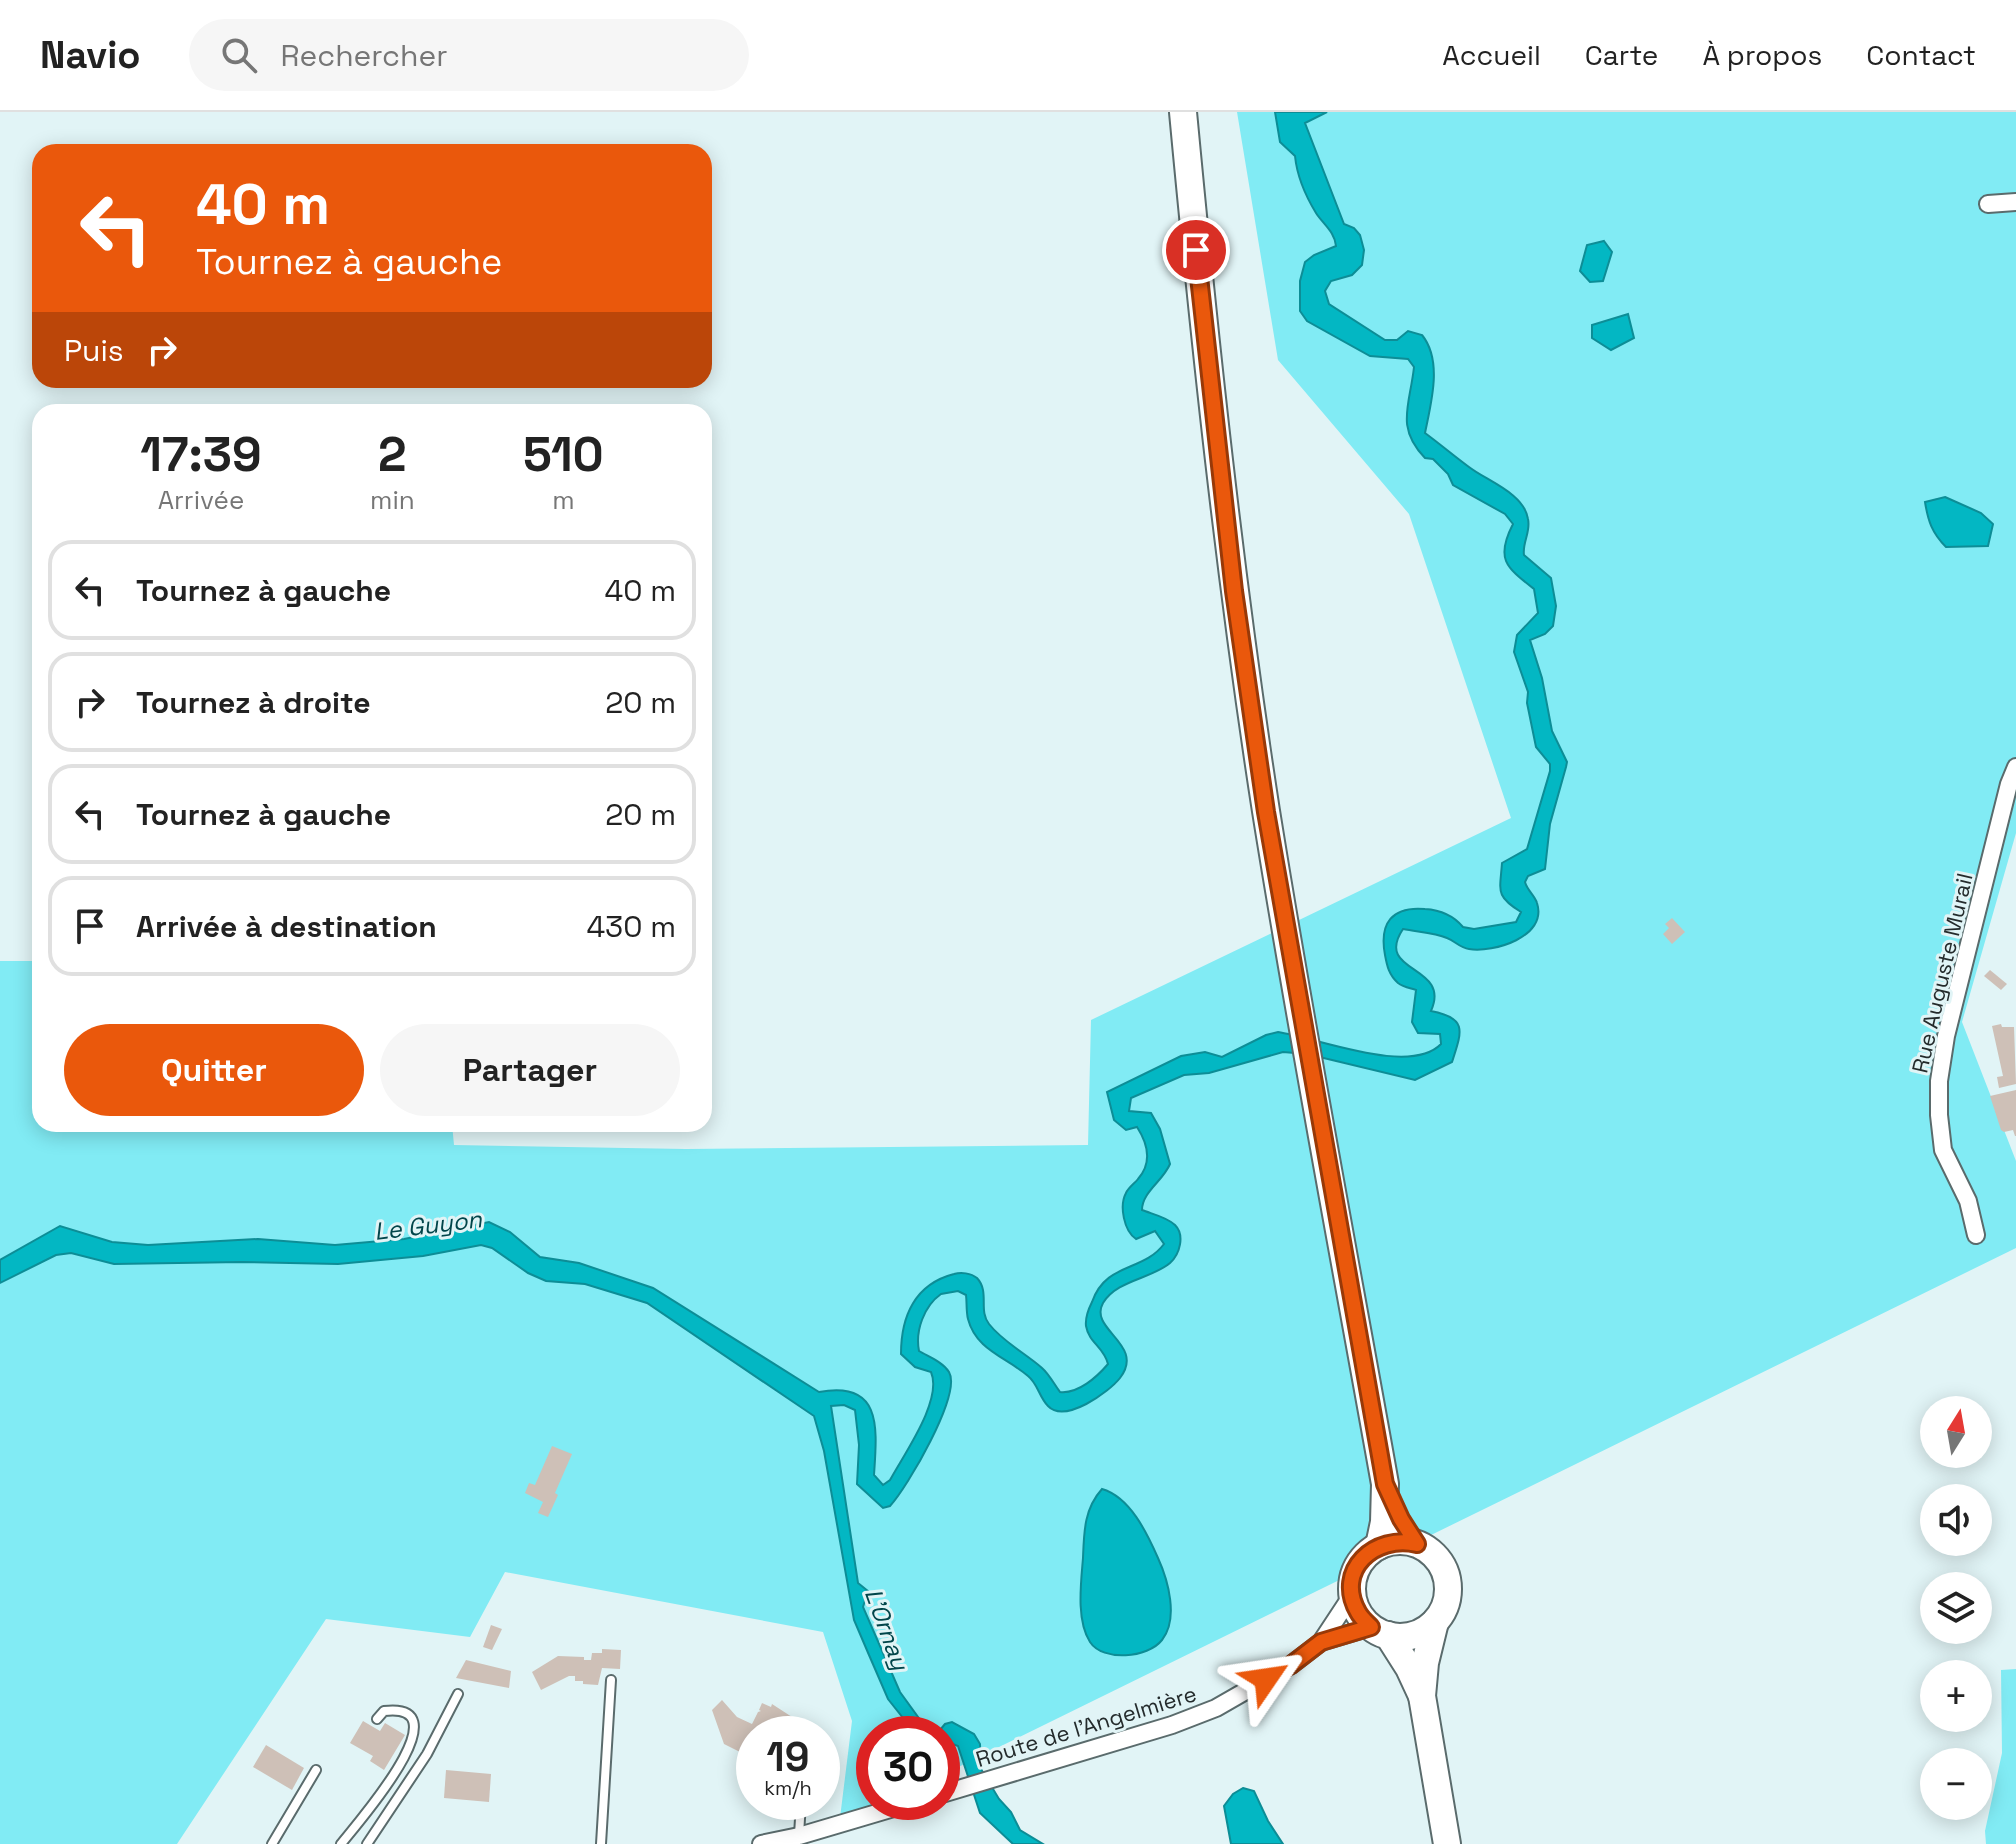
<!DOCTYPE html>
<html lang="fr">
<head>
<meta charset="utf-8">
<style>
	body { margin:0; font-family:"Space Grotesk",sans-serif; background:#f6f6f6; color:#222; height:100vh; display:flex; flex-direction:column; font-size:30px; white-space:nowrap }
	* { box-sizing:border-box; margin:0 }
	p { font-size:26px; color:#767676 }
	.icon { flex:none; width:44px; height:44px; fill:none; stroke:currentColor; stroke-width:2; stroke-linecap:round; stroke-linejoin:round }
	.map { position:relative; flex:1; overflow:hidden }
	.side { position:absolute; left:32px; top:292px; width:680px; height:728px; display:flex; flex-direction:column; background:#fff; border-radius:24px; box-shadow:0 4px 20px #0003 }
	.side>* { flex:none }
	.guide { position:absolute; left:32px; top:32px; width:680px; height:244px; border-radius:24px; box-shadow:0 4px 20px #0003; background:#ea580c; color:#fff; overflow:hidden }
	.needle { width:52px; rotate:11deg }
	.tools { position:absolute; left:1920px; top:1284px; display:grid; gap:16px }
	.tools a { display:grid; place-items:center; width:72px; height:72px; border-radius:50%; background:#fff; box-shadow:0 4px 20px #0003; font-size:40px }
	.speed { position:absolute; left:736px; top:1604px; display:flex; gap:16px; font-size:40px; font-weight:700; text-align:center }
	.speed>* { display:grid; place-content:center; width:104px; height:104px; border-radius:50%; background:#fff; box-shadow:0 4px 20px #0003; line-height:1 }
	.speed small { font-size:20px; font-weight:400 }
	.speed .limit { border:12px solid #d22; background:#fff; color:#111 }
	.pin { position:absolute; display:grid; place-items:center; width:68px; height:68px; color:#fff; margin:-34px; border:4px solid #fff; border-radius:50%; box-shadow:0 2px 8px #0007 }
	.me { position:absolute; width:88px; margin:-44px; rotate:58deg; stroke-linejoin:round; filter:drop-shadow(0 0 6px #0008) }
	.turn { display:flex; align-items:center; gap:28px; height:168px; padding:0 32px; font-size:36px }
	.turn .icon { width:104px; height:104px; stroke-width:2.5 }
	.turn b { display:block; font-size:56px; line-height:68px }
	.then { display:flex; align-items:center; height:76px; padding:0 32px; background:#0003; gap:16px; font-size:30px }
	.eta { display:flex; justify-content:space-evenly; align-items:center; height:136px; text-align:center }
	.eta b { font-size:48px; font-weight:600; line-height:56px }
	.cta { display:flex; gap:16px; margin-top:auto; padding:16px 32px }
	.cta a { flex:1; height:92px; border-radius:48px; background:#ea580c; color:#fff; font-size:32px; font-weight:600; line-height:92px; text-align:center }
	.cta a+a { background:#f6f6f6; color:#222 }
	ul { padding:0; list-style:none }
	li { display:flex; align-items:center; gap:24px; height:100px; margin:0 16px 12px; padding:0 16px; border:4px solid #e0e0e0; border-radius:24px }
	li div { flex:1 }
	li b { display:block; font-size:30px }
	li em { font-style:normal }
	header { display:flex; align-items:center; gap:48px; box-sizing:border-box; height:112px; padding:0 40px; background:#fff; border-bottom:2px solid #e0e0e0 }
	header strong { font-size:38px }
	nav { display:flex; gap:44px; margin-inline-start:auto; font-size:28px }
	.search { width:560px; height:72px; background:#f6f6f6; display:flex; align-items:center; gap:20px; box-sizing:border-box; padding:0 28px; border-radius:44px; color:#767676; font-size:30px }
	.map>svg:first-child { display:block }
</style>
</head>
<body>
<header>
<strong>Navio</strong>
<div class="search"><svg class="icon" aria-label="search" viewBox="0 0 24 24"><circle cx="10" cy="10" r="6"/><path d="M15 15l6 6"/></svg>Rechercher</div>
<nav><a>Accueil</a><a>Carte</a><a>À propos</a><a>Contact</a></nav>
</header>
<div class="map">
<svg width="2016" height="1732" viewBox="0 0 2016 1732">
	<rect width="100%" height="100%" fill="#e1f4f6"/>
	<g fill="#81ebf4">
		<path d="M1237 0H2016V84H1984L1988 92 2016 91V721L1962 910 2016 1049V1136L942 1663V1622H874V1690H887L839 1714 852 1609 823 1520 505 1460 470 1525 326 1507 177 1732H0V849H40V1012H452L454 1033 686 1037 1088 1033 1091 908 1511 706 1409 402 1278 248Z"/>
		<path d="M2016 1557V1732H1986L1985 1719 2002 1641 2001 1558Z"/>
	</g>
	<g fill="#03b7c3" stroke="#0d8d96" stroke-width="2">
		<path d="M1275 0H1327L1305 11 1344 112 1354 116 1360 123 1364 138 1362 153 1352 163 1331 169 1325 179 1329 192 1385 228H1397L1408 219 1422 223C1443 249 1431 291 1425 321 1440 332 1454 344 1469 355 1487 369 1524 381 1528 407 1531 420 1522 431 1524 443L1551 466 1556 494 1553 514 1545 522 1530 528 1542 566 1552 619 1567 650 1566 655 1550 712 1545 757 1528 764 1525 770C1527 778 1535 784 1537 791 1548 825 1493 841 1469 837 1460 836 1455 829 1447 826 1434 820 1417 820 1403 817 1373 862 1452 852 1431 899 1468 906 1462 919 1452 950L1415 968 1307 942 1283 940 1209 961 1184 963 1131 986 1129 999 1151 1001 1160 1017 1170 1052C1163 1069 1142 1080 1142 1098 1152 1102 1167 1105 1175 1113 1185 1123 1180 1142 1170 1151 1151 1167 1117 1168 1103 1191 1088 1218 1146 1232 1120 1266 1109 1280 1065 1312 1048 1294 1039 1285 1038 1272 1028 1264 1006 1245 976 1238 968 1207 966 1199 967 1191 966 1183L958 1179 941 1182C924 1194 915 1219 919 1239 929 1245 943 1250 949 1260 962 1282 907 1376 890 1394L883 1396 857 1372 859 1333 855 1298 844 1293 831 1294 858 1471 868 1479 863 1495 900 1580 921 1609 927 1614 940 1618 945 1612 952 1610 974 1622 980 1632 981 1657 999 1687 1011 1700 1020 1718 1043 1732H1013L980 1701 958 1634 942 1628V1622H927L911 1616 888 1587 869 1543 854 1508 824 1339 814 1304 647 1191 585 1172 546 1169 528 1161 492 1136 481 1133 423 1144 338 1152 242 1150 114 1152 71 1141 56 1143 0 1171V1148L60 1114 112 1130 148 1133 258 1127 335 1133 404 1127 489 1110 510 1120 540 1145 579 1151 653 1176 819 1280C883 1268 877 1317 874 1363L883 1373 890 1368C904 1342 943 1288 931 1260L915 1255 901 1242C901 1204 915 1172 954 1162 961 1160 971 1161 977 1166 990 1180 978 1198 989 1212 1003 1230 1025 1241 1042 1256 1049 1262 1054 1272 1060 1280 1078 1282 1097 1265 1108 1252 1104 1235 1089 1231 1086 1214 1085 1205 1088 1198 1092 1190 1106 1150 1143 1160 1164 1132L1155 1119 1136 1127C1124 1119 1119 1094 1126 1081 1128 1076 1135 1071 1138 1067 1152 1051 1148 1032 1137 1015L1126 1018 1114 1008 1107 980 1181 944 1205 940 1222 945 1266 923 1278 920C1318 926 1410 964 1441 932L1440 922 1418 921 1412 910 1416 878C1410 876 1403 875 1398 871 1389 863 1387 854 1385 843 1379 811 1392 794 1425 797 1441 798 1453 803 1463 815L1474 817 1516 810 1521 800C1495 784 1500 779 1502 751L1527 737 1550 659V652L1536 635 1527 591 1528 580 1514 540 1517 523 1538 501 1534 477C1506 455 1495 447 1513 412L1505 402 1453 373 1448 362 1433 347 1425 346C1395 315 1410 293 1414 255L1408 247 1370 244 1307 209 1300 199V169L1305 150 1314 143 1336 134C1335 120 1323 112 1316 101 1305 83 1297 64 1295 44L1280 30Z"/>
		<path d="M1604 129 1612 140 1603 169 1590 170 1580 159 1587 133Z"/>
		<path d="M1628 202 1634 226 1611 238 1592 226V213Z"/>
		<path d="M1945 385 1981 401 1993 412 1988 434 1946 435C1932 421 1928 409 1925 390Z"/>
		<path d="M1102 1377C1130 1385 1147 1421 1158 1446 1168 1468 1179 1507 1162 1528 1148 1546 1103 1550 1090 1530 1076 1508 1081 1471 1083 1446 1084 1420 1084 1397 1102 1377Z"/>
		<path d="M1243 1676 1254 1679 1268 1709 1283 1732H1231L1224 1694 1233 1682Z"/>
	</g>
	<g fill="#cec0b7">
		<path d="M1672 806 1685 820 1672 832 1663 822 1669 816 1665 812Z"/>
		<path d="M1990 858 2007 872 2001 878 1984 864Z"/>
		<path d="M2001 912 2002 915H2014L2016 972 1999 976 1997 965 2003 964 1992 914Z"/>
		<path d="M2016 978V1024H2015L2013 1018 2004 1020 2001 1018 1990 984Z"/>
		<path d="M552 1334 572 1342 555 1381 558 1383 548 1405 538 1401 543 1390 525 1381 529 1371 535 1373Z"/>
		<path d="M491 1513 502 1517 492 1538 483 1535Z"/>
		<path d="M602 1537 621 1538 620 1557 602 1556 598 1573 583 1572V1569H575V1564H569L541 1578 532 1560 558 1544 584 1545V1548H591L592 1541H602Z"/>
		<path d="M466 1548 511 1559 509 1576 456 1566Z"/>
		<path d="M722 1588 737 1605 752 1612 758 1600 761 1599 759 1598 762 1591 771 1595 772 1592 792 1605 794 1618 792 1622H754V1642L744 1637 742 1641 724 1632 712 1598Z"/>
		<path d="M363 1609 380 1619 385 1611 405 1623 384 1658 370 1649 373 1644 350 1631Z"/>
		<path d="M266 1633 304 1656 292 1678 253 1655Z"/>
		<path d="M446 1658 491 1662 489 1690 444 1686Z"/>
	</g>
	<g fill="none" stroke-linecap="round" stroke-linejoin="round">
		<defs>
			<g id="service">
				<path d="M806 1622V1620"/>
				<path d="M799 1723 801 1690"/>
				<path d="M272 1732 316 1658"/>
				<path d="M341 1732C355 1714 466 1589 384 1599L377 1607"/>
				<path d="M367 1732 427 1642 458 1582"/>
				<path d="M601 1732 611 1568"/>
			</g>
			<g id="minor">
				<path d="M1988 92 2016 90"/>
				<path d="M1976 1123 1968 1089 1943 1038 1939 1003V969L1946 924 2009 672 2016 655"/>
				<path d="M1321 1530 1371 1515"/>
				<path d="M942 1682 1172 1613 1216 1596 1291 1553 1321 1530 1352 1483"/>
				<path d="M761 1732 799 1724 914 1690"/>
			</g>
			<g id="primary">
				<path d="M1183 0C1205 234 1230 467 1266 699 1302 924 1345 1148 1385 1372L1384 1410 1379 1434"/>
				<circle cx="1400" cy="1477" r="48"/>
				<path d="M1435 1510 1425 1551 1422 1584 1447 1732"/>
				<path d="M1388 1523 1409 1556 1422 1584"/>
			</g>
		</defs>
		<use href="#service" stroke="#5a6b6c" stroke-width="12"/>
		<use href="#minor" stroke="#5a6b6c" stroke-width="20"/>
		<use href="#primary" stroke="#5a6b6c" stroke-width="30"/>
		<use href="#service" stroke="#fff" stroke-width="8"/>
		<use href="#minor" stroke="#fff" stroke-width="16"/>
		<use href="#primary" stroke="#fff" stroke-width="26"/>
	</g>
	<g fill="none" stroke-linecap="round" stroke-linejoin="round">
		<defs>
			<path id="route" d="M1196 138 1234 479 1266 700 1385 1372 1401 1407 1417 1432C1375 1422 1334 1458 1358 1500 1361 1506 1367 1511 1371 1515L1321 1530 1291 1553 1266 1567"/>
		</defs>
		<use href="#route" stroke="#983908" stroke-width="20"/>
		<use href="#route" stroke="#ea580c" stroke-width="14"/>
	</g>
	<g text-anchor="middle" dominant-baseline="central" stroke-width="6" stroke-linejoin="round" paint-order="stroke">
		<g font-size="22" fill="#242b2c" stroke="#e1f4f6">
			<text transform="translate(1942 861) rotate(-77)">Rue Auguste Murail</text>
			<text transform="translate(1086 1614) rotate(-17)">Route de l'Angelmière</text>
		</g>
		<g font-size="24" font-style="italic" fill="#01454a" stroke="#e1f4f6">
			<text transform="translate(428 1113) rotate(-7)">Le Guyon</text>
			<text transform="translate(887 1517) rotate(70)">L'Ornay</text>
		</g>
	</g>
</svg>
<div class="tools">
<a><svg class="needle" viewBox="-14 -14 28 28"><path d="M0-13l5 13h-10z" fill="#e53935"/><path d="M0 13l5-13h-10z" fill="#767676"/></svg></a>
<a><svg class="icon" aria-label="sound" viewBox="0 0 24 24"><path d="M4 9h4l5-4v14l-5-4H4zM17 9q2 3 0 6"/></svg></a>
<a><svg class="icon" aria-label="layers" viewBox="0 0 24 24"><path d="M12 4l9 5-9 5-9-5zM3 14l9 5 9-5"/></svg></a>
<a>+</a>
<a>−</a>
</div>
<div class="speed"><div>19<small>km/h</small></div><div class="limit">30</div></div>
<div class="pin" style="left:1196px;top:138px;background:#d93025"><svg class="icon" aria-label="arrive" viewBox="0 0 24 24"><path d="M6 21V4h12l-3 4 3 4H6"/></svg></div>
<svg class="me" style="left:1266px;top:1567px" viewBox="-20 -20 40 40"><path d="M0-17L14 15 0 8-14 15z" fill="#ea580c" stroke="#fff" stroke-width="4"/></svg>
<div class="guide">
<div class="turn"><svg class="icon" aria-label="left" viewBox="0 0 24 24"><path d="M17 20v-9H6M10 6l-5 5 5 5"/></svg><div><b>40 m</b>Tournez à gauche</div></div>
<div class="then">Puis<svg class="icon" aria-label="right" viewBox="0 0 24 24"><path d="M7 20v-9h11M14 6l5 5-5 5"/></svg></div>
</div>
<section class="side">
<div class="eta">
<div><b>17:39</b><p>Arrivée</p></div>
<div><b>2</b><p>min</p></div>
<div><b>510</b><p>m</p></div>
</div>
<ul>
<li><svg class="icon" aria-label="left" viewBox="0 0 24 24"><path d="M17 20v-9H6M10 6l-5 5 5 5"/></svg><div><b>Tournez à gauche</b></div><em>40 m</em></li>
<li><svg class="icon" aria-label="right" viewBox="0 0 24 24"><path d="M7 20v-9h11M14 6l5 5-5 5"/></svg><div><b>Tournez à droite</b></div><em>20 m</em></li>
<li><svg class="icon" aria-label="left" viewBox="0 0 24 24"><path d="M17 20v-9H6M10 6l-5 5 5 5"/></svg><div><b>Tournez à gauche</b></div><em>20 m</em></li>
<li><svg class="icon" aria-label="arrive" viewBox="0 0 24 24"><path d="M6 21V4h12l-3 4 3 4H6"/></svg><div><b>Arrivée à destination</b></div><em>430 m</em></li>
</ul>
<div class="cta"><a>Quitter</a><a>Partager</a></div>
</section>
</div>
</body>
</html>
